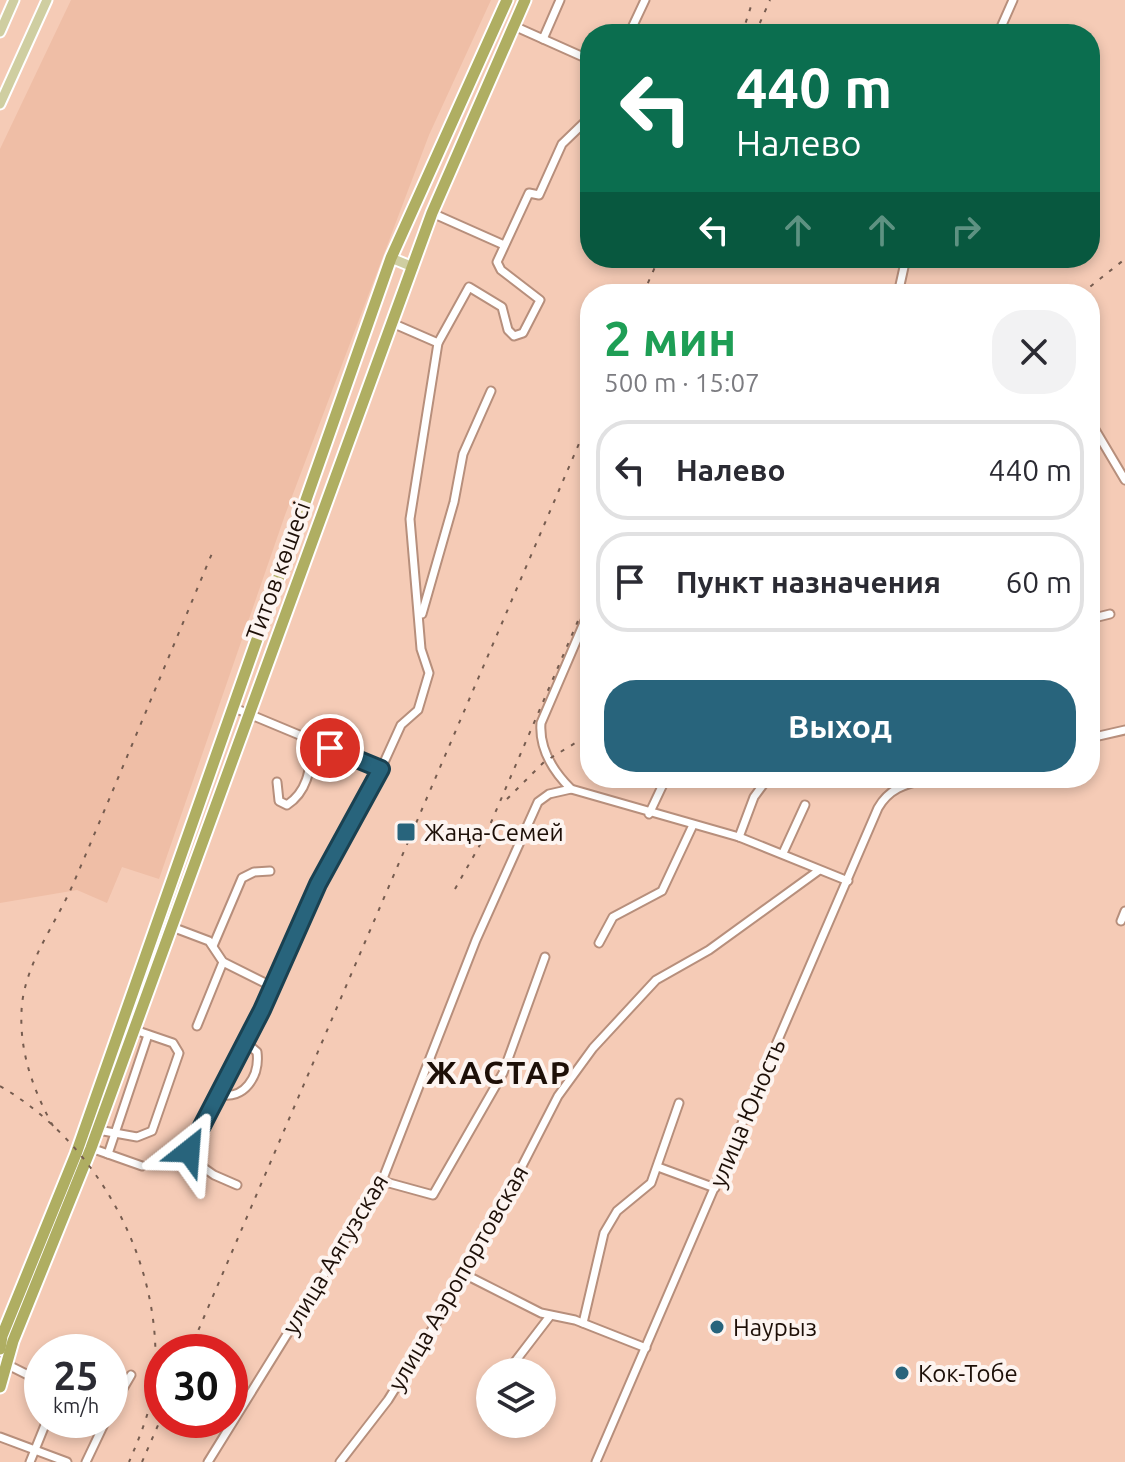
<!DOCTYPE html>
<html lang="ru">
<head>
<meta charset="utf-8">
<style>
	body { margin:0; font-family:Ubuntu,sans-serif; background:#f2f2f3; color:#2b2b33; height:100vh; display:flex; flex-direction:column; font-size:30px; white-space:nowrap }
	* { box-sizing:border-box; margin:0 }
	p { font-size:26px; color:#7c7c81 }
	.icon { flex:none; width:44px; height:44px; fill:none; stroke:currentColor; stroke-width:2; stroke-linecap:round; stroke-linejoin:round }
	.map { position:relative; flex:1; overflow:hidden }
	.side { position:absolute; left:580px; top:284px; width:520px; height:504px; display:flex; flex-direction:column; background:#fff; border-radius:32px; box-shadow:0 4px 12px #0003 }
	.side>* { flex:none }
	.top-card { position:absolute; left:580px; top:24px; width:520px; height:244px; border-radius:32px; box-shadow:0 4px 12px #0003; background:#0b6e4f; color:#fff; overflow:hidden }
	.buttons { position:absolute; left:476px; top:1358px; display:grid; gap:16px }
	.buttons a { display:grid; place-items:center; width:80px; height:80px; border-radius:50%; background:#fff; box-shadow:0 4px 12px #0003; font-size:40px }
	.speed { position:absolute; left:24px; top:1334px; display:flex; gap:16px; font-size:40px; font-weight:700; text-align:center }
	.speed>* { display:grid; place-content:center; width:104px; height:104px; border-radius:50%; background:#fff; box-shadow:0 4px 12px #0003; line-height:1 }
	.speed small { font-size:20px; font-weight:400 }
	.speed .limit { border:12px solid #d22; background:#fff; color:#111 }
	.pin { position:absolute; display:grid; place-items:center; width:68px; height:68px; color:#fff; margin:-34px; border:4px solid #fff; border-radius:50%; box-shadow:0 2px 8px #0007 }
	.me { position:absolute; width:88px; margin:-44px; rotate:28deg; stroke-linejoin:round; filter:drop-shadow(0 0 6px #0008) }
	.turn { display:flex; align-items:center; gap:28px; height:168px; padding:0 24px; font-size:36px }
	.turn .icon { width:104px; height:104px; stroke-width:2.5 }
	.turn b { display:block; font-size:56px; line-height:68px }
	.lanes { display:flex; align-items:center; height:76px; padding:0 24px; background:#0003; justify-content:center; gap:40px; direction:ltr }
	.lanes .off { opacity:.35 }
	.round { display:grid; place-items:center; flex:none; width:84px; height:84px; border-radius:32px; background:#f2f2f3 }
	.summary { display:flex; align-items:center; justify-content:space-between; height:136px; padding:0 24px }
	h1 { font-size:48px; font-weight:700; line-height:60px; color:#1e9e55 }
	.button { display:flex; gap:16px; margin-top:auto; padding:16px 24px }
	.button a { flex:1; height:92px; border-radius:32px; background:#28647c; color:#fff; font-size:32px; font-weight:700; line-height:92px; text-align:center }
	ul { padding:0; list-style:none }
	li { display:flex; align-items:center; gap:24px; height:100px; margin:0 16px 12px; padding:0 8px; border:4px solid #e1e1e2; border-radius:32px }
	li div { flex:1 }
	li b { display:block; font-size:30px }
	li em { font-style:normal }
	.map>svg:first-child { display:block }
</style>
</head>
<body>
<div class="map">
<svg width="1125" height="1462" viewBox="0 0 1125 1462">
	<rect width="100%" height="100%" fill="#f5cbb6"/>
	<path fill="#efbea6" d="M71 0H491L429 135 285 515 159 879 122 867 107 903 77 890 0 903V149Z"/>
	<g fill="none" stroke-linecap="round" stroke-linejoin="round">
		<defs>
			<g id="minor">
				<path d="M514 26 543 39 560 0"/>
				<path d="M629 34 645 0"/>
				<path d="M998 34 1013 0"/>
				<path d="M543 39 590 60"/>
				<path d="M432 213 504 245"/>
				<path d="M898 294 906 258"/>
				<path d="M392 323 438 343"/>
				<path d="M1090 421 1125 480"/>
				<path d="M590 609 541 723C539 748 553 771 571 789L739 837 848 881"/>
				<path d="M422 614 454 502 463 454 491 391"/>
				<path d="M1090 619 1110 614"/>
				<path d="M232 707 381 769"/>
				<path d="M1090 738 1125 730"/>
				<path d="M277 782 279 801 287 805C310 790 310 765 313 740"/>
				<path d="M649 814 666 778"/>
				<path d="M739 837 754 797 768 778"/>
				<path d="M783 853 805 805"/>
				<path d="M1121 921 1125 911"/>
				<path d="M172 927 209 941 223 962 271 986"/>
				<path d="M599 943 613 917 662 891 693 825"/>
				<path d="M213 946 242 878 254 872 270 871"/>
				<path d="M197 1026 223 962"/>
				<path d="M219 1094C244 1101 260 1076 257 1052L243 1040"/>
				<path d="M98 1130 137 1137 152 1131 179 1053 173 1043 135 1030"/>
				<path d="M91 1148 142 1166"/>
				<path d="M108 1154 148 1035"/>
				<path d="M658 1167 715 1188"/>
				<path d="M382 1181 433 1195 503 1073 545 957"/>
				<path d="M237 1185 214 1175 191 1159 190 1145 262 1010 318 884 381 769 401 725 418 710 429 673 421 649 410 519 438 343 469 287 502 307 508 330 514 336 523 333 540 300 501 270 497 262 529 193 539 195 562 144 590 117"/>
				<path d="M466 1275 541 1313 575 1320 646 1348"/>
				<path d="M583 1323 604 1233 617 1211 651 1183 679 1103"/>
				<path d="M0 1361 42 1382"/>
				<path d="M507 1372 550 1316"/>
				<path d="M110 1411 131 1375"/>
				<path d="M0 1437 67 1462"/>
				<path d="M30 1462 47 1420"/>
				<path d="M86 1462 106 1420"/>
				<path d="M208 1462 382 1181 476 940 538 802 549 794 571 789"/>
				<path d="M340 1462 388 1400 466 1275 558 1096 593 1048 656 980 709 950 818 871"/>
				<path d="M596 1462 878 808C890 787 907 784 929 778"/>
			</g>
			<g id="major">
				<path d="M0 32 14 0"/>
				<path d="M0 104 47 0"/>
				<path d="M391 258 413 267"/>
			</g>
			<g id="highway">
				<path d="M0 1349 2 1336 76 1154 391 258 507 0"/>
				<path d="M0 1387 13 1341 91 1148 432 213 525 0"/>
			</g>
		</defs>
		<use href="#minor" stroke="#b78f7c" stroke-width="11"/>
		<use href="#major" stroke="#fff" stroke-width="13"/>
		<use href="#highway" stroke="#fff" stroke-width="15"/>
		<use href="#minor" stroke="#fff" stroke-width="7"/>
		<use href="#major" stroke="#cfcea1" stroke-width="9"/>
		<use href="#highway" stroke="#afae62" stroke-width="11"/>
		<g stroke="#765c4f" stroke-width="2" stroke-dasharray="4 8" stroke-linecap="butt">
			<path d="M742 34 753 0"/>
			<path d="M755 34 770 0"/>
			<path d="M643 294 659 258"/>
			<path d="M1081 294 1125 259"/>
			<path d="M507 799 544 762 590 734"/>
			<path d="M486 834 590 593"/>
			<path d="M455 889 490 827"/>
			<path d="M0 1086C98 1143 162 1261 155 1374 153 1405 141 1434 129 1462"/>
			<path d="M53 1126C32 1088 18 1048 22 1004 27 960 57 922 74 882 121 772 167 661 213 551"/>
			<path d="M189 1352 590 418"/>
			<path d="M142 1462 162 1416"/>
		</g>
	</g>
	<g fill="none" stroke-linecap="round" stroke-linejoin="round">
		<defs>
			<path id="route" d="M189 1151 262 1010 318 884 381 769 330 748"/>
		</defs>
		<use href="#route" stroke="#1a4151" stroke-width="20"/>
		<use href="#route" stroke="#28647c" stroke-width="14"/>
	</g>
	<g fill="#28647c" stroke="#fdf4f0" stroke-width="3">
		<rect x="396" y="822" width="20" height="20" rx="4"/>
		<circle cx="717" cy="1327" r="8"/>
		<circle cx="902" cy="1373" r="8"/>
	</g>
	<g text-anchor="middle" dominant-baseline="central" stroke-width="8" stroke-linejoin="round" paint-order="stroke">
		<g font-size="24" fill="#1d0f07" stroke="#fdf4f0">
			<text transform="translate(278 571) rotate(-70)">Титов көшесі</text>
			<text transform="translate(747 1113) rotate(-67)">улица Юность</text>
			<text transform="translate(335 1254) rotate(-59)">улица Аягузская</text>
			<text transform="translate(458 1278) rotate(-60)">улица Аэропортовская</text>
		</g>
		<g font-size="24" fill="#1d0f07" stroke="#fdf4f0" text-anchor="start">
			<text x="424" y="832">Жаңа-Семей</text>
			<text x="733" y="1327">Наурыз</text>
			<text x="918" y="1373">Кок-Тобе</text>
		</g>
		<g font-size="32" font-weight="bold" letter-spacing="2" fill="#1d0f07" stroke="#fdf4f0">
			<text x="499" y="1072">ЖАСТАР</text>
		</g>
	</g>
</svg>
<div class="buttons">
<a><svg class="icon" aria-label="layers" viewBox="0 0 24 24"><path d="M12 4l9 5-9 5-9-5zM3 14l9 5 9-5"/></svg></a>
</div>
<div class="speed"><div>25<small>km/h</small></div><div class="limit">30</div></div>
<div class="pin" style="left:330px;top:748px;background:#d93025"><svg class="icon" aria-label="arrive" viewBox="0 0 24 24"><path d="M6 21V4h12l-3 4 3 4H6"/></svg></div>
<svg class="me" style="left:189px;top:1151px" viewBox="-20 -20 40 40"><path d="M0-17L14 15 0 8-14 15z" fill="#28647c" stroke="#fff" stroke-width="4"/></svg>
<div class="top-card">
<div class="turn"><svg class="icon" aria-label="left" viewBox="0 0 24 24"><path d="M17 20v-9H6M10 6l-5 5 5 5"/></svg><div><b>440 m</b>Налево</div></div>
<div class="lanes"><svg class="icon" aria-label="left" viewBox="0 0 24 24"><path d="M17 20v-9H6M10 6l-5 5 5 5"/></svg><svg class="icon off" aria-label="ahead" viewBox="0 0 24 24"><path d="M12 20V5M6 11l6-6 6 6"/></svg><svg class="icon off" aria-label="ahead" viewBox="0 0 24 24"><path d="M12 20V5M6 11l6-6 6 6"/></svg><svg class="icon off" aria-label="right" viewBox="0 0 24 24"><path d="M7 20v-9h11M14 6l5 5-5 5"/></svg></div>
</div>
<section class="side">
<div class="summary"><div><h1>2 мин</h1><p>500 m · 15:07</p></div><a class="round"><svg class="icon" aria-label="close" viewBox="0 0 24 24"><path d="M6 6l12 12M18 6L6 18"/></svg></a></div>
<ul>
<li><svg class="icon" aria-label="left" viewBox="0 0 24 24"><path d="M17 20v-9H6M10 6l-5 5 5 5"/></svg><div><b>Налево</b></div><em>440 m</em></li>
<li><svg class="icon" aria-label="arrive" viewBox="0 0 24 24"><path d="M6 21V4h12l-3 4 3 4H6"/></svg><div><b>Пункт назначения</b></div><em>60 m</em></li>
</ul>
<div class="button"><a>Выход</a></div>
</section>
</div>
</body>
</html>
